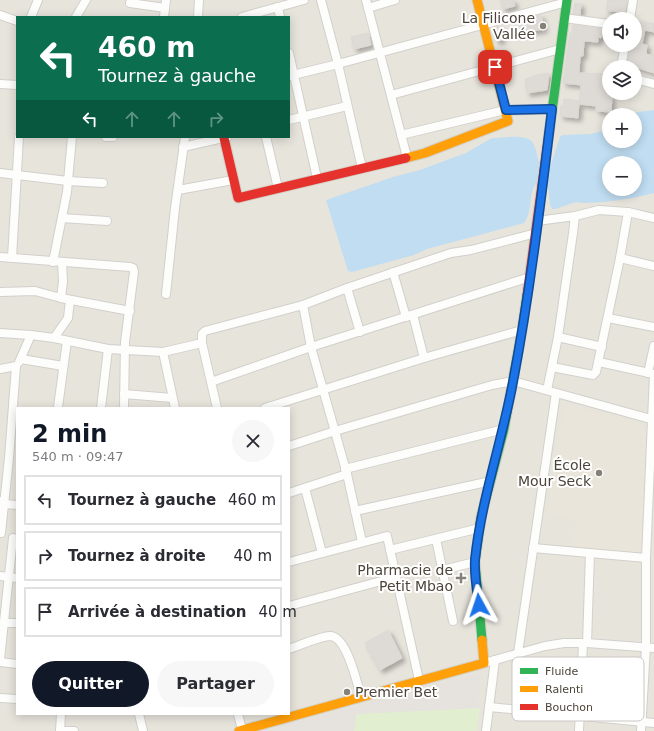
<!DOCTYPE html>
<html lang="fr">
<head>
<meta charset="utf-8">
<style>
	body { margin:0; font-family:"DejaVu Sans",sans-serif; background:#f7f7f7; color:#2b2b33; height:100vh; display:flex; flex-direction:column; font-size:15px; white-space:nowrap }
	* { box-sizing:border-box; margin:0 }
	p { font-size:13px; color:#7c7c81 }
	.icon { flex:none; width:22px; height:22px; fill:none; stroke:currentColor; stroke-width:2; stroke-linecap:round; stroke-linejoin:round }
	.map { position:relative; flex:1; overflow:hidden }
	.drawer { position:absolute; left:16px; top:407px; width:274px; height:308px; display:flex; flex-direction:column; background:#fff; border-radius:0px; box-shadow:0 2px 10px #0003 }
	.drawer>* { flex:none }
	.top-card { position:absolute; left:16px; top:16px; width:274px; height:122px; border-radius:0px; box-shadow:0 2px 10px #0003; background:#0b6e4f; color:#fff; overflow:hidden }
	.fabs { position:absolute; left:602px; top:12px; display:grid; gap:8px }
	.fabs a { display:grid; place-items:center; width:40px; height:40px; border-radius:50%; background:#fff; box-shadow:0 2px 10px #0003; font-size:20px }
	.pin { position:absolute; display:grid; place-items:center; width:34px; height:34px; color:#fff; margin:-17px; border-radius:8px; box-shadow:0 2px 6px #0006 }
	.me { position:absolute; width:44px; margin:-22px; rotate:355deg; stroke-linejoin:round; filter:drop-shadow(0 0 3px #0008) }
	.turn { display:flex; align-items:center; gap:14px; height:84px; padding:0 16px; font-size:18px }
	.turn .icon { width:52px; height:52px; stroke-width:2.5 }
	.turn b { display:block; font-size:28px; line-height:34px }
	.lanes { display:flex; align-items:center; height:38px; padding:0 16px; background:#0003; justify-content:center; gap:20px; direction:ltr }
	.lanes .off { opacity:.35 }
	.round { display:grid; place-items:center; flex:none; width:42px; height:42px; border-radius:21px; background:#f7f7f7 }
	.headline { display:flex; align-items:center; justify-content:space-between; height:68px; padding:0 16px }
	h1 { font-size:24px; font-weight:700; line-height:30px; color:#111827 }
	.primary-button { display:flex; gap:8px; margin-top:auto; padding:8px 16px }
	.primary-button a { flex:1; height:46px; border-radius:24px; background:#111827; color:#fff; font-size:16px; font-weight:700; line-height:46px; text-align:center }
	.primary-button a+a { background:#f7f7f7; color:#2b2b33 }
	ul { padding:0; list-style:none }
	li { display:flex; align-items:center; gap:12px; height:50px; margin:0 8px 6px; padding:0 8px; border:2px solid #e1e1e2; border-radius:0px }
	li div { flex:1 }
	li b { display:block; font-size:15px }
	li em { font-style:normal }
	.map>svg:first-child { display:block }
</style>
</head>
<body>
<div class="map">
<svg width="654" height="731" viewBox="0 0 654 731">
	<defs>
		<filter id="shadow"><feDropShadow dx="3.5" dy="3.5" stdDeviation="2" flood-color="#0004"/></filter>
	</defs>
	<rect width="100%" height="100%" fill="#f4f2ee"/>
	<path fill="#e7e4dc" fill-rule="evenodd" d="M0 0H654V731H0ZM17 17H289V137H17ZM609 19H635V45H609ZM609 67H635V93H609ZM609 115H635V141H609ZM609 163H635V189H609ZM17 408H289V714H17Z"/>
	<path fill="#e6e2de" d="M482 673 474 731H261Z"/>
	<path fill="#eae5da" d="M564 405 639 422 647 432 642 554 573 548 576 519 547 515Z"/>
	<path fill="#e1eecf" d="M480 708 477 731H354L356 714Z"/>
	<path fill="#c0ddf1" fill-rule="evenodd" d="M654 110V193L633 198 605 202 584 203 576 202 555 209H552L550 205 548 186 547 185 536 184C528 193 533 212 524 223L427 249 414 255 352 272 348 271 326 200 329 199 393 177 420 170 466 153 490 139 493 138C504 138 527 133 533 143 537 150 537 158 540 165L551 164 560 137 563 135 591 134 609 129V141H635V115H631L638 112ZM609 163H635V189H609Z"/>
	<g fill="#dedbd6" stroke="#dcd9d4" filter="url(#shadow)">
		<path d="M500 0H513L515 6 503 9Z"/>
		<path d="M608 0H627L625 13 606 10Z"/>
		<path d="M575 3 581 4 580 15 573 14Z"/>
		<path d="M541 15 544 29 522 33 519 21Z"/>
		<path d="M635 21 654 24V32L645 30 642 44 647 45 646 54 654 56V73L635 67H627L630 45H635Z"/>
		<path d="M573 25 602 29 601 38 598 37V42L584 41 583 56H580L579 73 609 74V97H612L611 112 596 111V106L579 104 581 85 563 83 570 33H572Z"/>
		<path d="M499 26 502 40 496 41 492 28Z"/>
		<path d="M368 33 371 45 354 49 351 37Z"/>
		<path d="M549 73 547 90 527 93 525 79 533 77 532 76Z"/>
		<path d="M564 99 579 101 578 118 560 116 561 105 563 106Z"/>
		<path d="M388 630 402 658 380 670 365 643Z"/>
	</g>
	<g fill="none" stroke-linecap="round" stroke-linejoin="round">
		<defs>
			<g id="street">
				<path d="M321 0 338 64 362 168"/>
				<path d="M366 0 407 157"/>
				<path d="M130 3 165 8"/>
				<path d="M278 7 280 17"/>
				<path d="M368 8 395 0"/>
				<path d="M0 15 17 21"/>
				<path d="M31 17 38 0"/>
				<path d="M76 17 86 0"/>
				<path d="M164 17 166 0"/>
				<path d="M198 17 199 0"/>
				<path d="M242 17 304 0"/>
				<path d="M564 18 609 24"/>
				<path d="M630 19 633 0"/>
				<path d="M289 53 317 178"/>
				<path d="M621 67 625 45"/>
				<path d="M289 76 338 64 567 2"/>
				<path d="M635 79 654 84"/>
				<path d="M0 84 17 85"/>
				<path d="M391 95 560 49"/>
				<path d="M289 120 347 106"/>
				<path d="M401 135 501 111 552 109"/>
				<path d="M106 137H113"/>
				<path d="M266 137 278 188"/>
				<path d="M183 147 227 137"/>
				<path d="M0 173 68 181 103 183"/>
				<path d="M178 190 233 180"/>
				<path d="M62 218 107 221"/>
				<path d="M537 221 575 216 599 210 628 212 654 218"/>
				<path d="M0 257 130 267 133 268 134 272 125 342 124 408"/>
				<path d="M12 258 19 137"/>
				<path d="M620 258 654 266"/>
				<path d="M53 262 67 192 72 137"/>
				<path d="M393 272 406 317"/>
				<path d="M347 288 360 332"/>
				<path d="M0 292 35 291 61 298 130 311"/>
				<path d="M166 294 175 208 185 137"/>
				<path d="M61 298 63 281 62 262"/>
				<path d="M303 305 311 347 347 474 362 542"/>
				<path d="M413 315 424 358"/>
				<path d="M608 318 654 327"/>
				<path d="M0 333 31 335 54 338 108 349 163 352 202 343"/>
				<path d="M558 337 602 347"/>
				<path d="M54 338 68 318 70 300"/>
				<path d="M163 352 175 408"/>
				<path d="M21 359 63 366"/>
				<path d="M19 362 31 335"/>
				<path d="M599 362 654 374"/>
				<path d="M552 367 593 375 596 372 620 258 628 212"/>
				<path d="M0 369 16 366 9 458 1 533"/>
				<path d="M648 373 654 346"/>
				<path d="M211 382 311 347 530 277"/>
				<path d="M547 390 558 337 573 233 575 216"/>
				<path d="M124 394 172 398"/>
				<path d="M58 407 67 341"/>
				<path d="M101 408 108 349"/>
				<path d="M217 408 202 343V334L205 331 303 305 347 288 451 253 471 250 536 233"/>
				<path d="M265 408 424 358 522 330"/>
				<path d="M289 446 335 431 492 385 513 381 654 420"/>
				<path d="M345 469 504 429"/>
				<path d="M305 488 322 553"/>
				<path d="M289 493 347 474"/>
				<path d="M2 501 4 504 17 505"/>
				<path d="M355 511 491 481"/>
				<path d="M436 539 453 621"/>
				<path d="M533 548 646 558"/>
				<path d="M390 550 480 528"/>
				<path d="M289 562 387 536 419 680"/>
				<path d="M443 570 475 562"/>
				<path d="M0 576 17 578"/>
				<path d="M289 606 396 577"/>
				<path d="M4 623H17"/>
				<path d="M587 643 590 553"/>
				<path d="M289 649C301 645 318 637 330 636 347 636 357 683 361 697"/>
				<path d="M518 653 556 393"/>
				<path d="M0 659 13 538"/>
				<path d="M0 662 17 664"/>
				<path d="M484 663 545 646 564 643H587L654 648"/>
				<path d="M0 698 17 699"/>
				<path d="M489 707 654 723"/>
				<path d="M139 714 143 731"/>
				<path d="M238 714 242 730"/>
				<path d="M60 731 61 714"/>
				<path d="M60 731H74"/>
				<path d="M486 731 495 660"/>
				<path d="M579 731 583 643"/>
				<path d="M641 731 646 647V558L654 374"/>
			</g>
			<g id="fast">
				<path d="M549 133 567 0"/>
				<path d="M482 640 475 562 481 517 504 429 522 330 527 295"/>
			</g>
			<g id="slow">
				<path d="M406 158 425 153 508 121 477 0"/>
				<path d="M239 731 484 663 482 640"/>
			</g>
			<g id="jam">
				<path d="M224 138 238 198 406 158"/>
				<path d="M527 295 549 133"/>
			</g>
		</defs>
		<use href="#street" stroke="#d2d0cb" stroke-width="10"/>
		<use href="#fast" stroke="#d3cfc5" stroke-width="11"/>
		<use href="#slow" stroke="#d3cfc5" stroke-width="11"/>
		<use href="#jam" stroke="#d3cfc5" stroke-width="11"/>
		<use href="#street" stroke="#fdfdfc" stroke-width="8"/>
		<use href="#fast" stroke="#30b455" stroke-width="9"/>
		<use href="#slow" stroke="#ff9f0a" stroke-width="9"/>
		<use href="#jam" stroke="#e5322d" stroke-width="9"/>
	</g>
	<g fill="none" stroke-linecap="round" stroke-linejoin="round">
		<defs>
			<path id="route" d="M479 605C477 591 474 574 475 560 481 501 502 441 513 382 530 292 541 200 552 109L506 110 495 67"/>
		</defs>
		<use href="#route" stroke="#114b97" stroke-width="10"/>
		<use href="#route" stroke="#1a73e8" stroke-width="7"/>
	</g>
	<g fill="#868178" stroke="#fff" stroke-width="1.5">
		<circle cx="543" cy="26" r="4"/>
		<circle cx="599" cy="473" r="4"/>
		<path d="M459 572h4v4h4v4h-4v4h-4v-4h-4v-4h4z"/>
		<circle cx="347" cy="692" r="4"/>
	</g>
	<g text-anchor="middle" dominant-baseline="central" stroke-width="4" stroke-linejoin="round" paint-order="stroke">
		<g font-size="14" fill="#4b4439" stroke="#fff" text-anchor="end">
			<text x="535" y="18">La Filicone<tspan x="535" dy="16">Vallée</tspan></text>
			<text x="591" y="465">École<tspan x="591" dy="16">Mour Seck</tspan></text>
			<text x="453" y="570">Pharmacie de<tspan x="453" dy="16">Petit Mbao</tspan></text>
			<text x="355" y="692" text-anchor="start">Premier Bet</text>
		</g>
	</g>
	<rect x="512" y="657" width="132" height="64" rx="6" fill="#fff" stroke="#c9c7c4" stroke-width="1"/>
	<rect x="520" y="668" width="18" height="6" fill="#30b455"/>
	<rect x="520" y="686" width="18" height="6" fill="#ff9f0a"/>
	<rect x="520" y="704" width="18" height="6" fill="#e5322d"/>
	<g font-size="11" fill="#4b4439">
		<text x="545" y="675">Fluide</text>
		<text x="545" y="693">Ralenti</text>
		<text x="545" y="711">Bouchon</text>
	</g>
</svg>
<div class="fabs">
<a><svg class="icon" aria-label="sound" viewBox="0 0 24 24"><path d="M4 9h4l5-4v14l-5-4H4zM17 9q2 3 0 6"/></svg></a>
<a><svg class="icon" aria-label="layers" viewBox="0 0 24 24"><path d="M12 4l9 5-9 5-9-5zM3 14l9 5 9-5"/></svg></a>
<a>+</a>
<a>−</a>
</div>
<div class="pin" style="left:495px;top:67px;background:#d93025"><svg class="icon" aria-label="arrive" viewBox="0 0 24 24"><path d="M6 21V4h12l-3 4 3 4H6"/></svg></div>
<svg class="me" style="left:479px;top:605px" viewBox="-20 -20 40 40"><path d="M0-17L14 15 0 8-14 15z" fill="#1a73e8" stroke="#fff" stroke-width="4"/></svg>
<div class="top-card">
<div class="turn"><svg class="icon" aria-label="left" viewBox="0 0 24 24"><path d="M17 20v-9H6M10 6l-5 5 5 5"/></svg><div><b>460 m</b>Tournez à gauche</div></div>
<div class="lanes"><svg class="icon" aria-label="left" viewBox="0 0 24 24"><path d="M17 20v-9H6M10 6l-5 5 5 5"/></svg><svg class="icon off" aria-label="ahead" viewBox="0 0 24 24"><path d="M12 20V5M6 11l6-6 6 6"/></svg><svg class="icon off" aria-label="ahead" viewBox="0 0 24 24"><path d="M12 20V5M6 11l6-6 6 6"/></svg><svg class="icon off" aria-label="right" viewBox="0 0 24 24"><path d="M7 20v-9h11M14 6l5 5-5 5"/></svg></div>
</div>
<section class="drawer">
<div class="headline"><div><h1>2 min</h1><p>540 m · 09:47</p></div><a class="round"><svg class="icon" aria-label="close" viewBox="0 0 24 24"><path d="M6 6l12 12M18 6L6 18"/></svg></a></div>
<ul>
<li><svg class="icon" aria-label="left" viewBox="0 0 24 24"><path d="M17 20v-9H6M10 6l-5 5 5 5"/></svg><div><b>Tournez à gauche</b></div><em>460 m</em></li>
<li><svg class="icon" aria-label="right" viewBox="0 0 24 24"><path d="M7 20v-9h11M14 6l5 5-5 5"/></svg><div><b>Tournez à droite</b></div><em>40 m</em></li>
<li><svg class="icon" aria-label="arrive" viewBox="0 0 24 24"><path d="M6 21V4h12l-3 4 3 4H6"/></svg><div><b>Arrivée à destination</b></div><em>40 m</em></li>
</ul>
<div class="primary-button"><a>Quitter</a><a>Partager</a></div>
</section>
</div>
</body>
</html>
